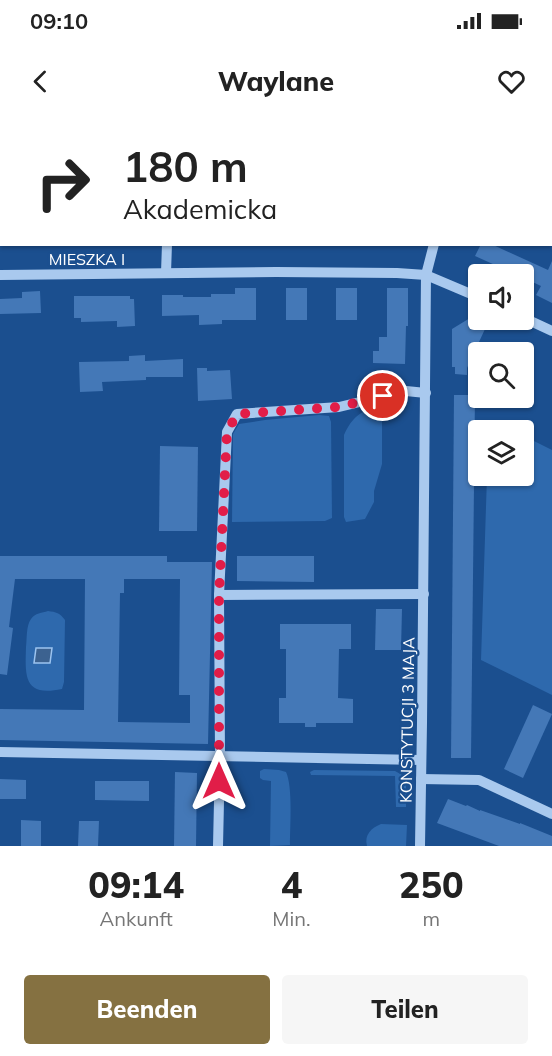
<!DOCTYPE html>
<html lang="de">
<head>
<meta charset="utf-8">
<style>
	body { margin:0; font-family:Mulish,sans-serif; background:#f6f6f6; color:#222; height:100vh; display:flex; flex-direction:column; font-size:22px; white-space:nowrap }
	* { box-sizing:border-box; margin:0 }
	p { font-size:20px; color:#767676 }
	.icon { flex:none; width:33px; height:33px; fill:none; stroke:currentColor; stroke-width:2; stroke-linecap:round; stroke-linejoin:round }
	.map { position:relative; height:726px; overflow:hidden }
	.details { display:flex; flex-direction:column; background:#fff; flex:1 }
	.details>* { flex:none }
	.top-card { position:absolute; left:0px; top:0px; width:552px; height:126px; box-shadow:0 2px 4px #0004; background:#fff; color:#222; overflow:hidden }
	.fabs { position:absolute; left:468px; top:144px; display:grid; gap:12px }
	.fabs a { display:grid; place-items:center; width:66px; height:66px; border-radius:6px; background:#fff; box-shadow:0 2px 4px #0004; font-size:30px }
	.pin { position:absolute; display:grid; place-items:center; width:51px; height:51px; color:#fff; margin:-26px; border:3px solid #fff; border-radius:50%; box-shadow:0 2px 6px #0007 }
	.me { position:absolute; width:66px; margin:-33px; rotate:0deg; stroke-linejoin:round; filter:drop-shadow(0 0 4px #0008) }
	.turn { display:flex; align-items:center; gap:21px; height:126px; padding:0 24px; font-size:27px }
	.turn .icon { width:78px; height:78px; stroke-width:2.5 }
	.turn b { display:block; font-size:42px; line-height:51px }
	.eta { display:flex; justify-content:space-evenly; align-items:center; height:102px; text-align:center }
	.eta b { font-size:36px; font-weight:800; line-height:42px }
	.button { display:flex; gap:12px; margin-top:auto; padding:12px 24px }
	.button a { flex:1; height:69px; border-radius:6px; background:#857141; color:#fff; font-size:24px; font-weight:800; line-height:69px; text-align:center }
	.button a+a { background:#f6f6f6; color:#222 }
	.status { display:flex; justify-content:space-between; align-items:center; height:42px; padding:0 30px; background:#fff; direction:ltr }
	.status svg { height:16px; fill:currentColor }
	header { display:flex; justify-content:space-between; align-items:center; height:78px; padding:0 24px; background:#fff; font-size:27px; font-weight:800 }
	.map>svg:first-child { display:block }
</style>
</head>
<body>
<div class="status"><b>09:10</b><svg viewBox="0 0 49 12"><path d="M0 12V9h3v3zM5 12V6h3v6zM10 12V3h3v9zM15 12V0h3v12zM26 1h20v11H26zM47 4h2v5h-2z"/></svg></div>
<header><svg class="icon" aria-label="back" viewBox="0 0 24 24"><path d="M15 5l-7 7 7 7"/></svg>Waylane<svg class="icon" aria-label="heart" viewBox="0 0 24 24"><path d="M12 20l-8-8c-3-5 5-10 8-4 3-6 11-1 8 4z"/></svg></header>
<div class="map">
<svg width="552" height="726" viewBox="0 0 552 726">
	<rect width="100%" height="100%" fill="#1b4f8f"/>
	<g fill="#2e69ad">
		<path d="M382 286V344L374 371V382L365 399 346 402 344 397V315C352 297 362 289 382 286Z"/>
		<path d="M319 295 329 296 331 302 332 398 325 401 232 402 233 314 239 304 265 300Z"/>
		<path d="M524 316 552 330V575L481 540 487 356H524Z"/>
		<path d="M48 491C56 492 60 493 65 500L64 562 62 569C24 577 25 557 26 527 27 518 26 506 31 499 35 493 42 493 48 491Z"/>
		<path d="M264 649 279 650 286 652C293 667 290 707 290 725L270 726 271 661 263 660 260 658V651Z"/>
		<path d="M314 650 395 651 404 656 406 659V687H396L395 656 311 655 310 652Z"/>
		<path d="M381 704 407 705 406 726H367C364 715 371 708 381 704Z"/>
	</g>
	<path fill="#3c6290" stroke="#9cc4f0" stroke-width="1.5" d="M36 528H52L50 543H34Z"/>
	<g fill="#4478b7" fill-rule="evenodd">
		<path d="M481 124H491L548 150 552 141V183L536 175 541 166 524 158V154H515L475 136Z"/>
		<path d="M235 168H256V200H222V204L199 205V195L162 196V175H183V177H211V174H235Z"/>
		<rect x="286" y="168" width="21" height="32"/>
		<rect x="336" y="168" width="21" height="32"/>
		<path d="M387 168H408V206H406L405 244 373 243V231H379V217H387Z"/>
		<path d="M40 171 41 193 0 194V179L22 178V172Z"/>
		<path d="M74 176H130V179H134L135 206 117 207V201L81 202V198H74Z"/>
		<path d="M470 198 484 205 483 207 485 209 467 248V255L455 254V247H452V209Z"/>
		<path d="M145 235V241L183 239V257H146V260L102 262 103 271 80 272 79 242 129 241V236Z"/>
		<path d="M197 248H207V251L230 250 232 279 198 281Z"/>
		<path d="M454 275H475L471 638H451Z"/>
		<path d="M160 326 198 327 197 411H159Z"/>
		<path d="M0 436H167V442H212L208 624 0 620V589L84 590 85 459H15L9 507 13 508 7 555 0 554ZM124 459H180L179 575H190V603L118 602 120 473H124Z"/>
		<path d="M237 436H314V462L237 461Z"/>
		<path d="M376 489H402L401 530H375Z"/>
		<path d="M280 504H351V529H339L338 578 353 579V603H316V607H305V603H279V578H286V529H280Z"/>
		<path d="M533 585 552 594 523 658 504 649Z"/>
		<path d="M175 652 197 653 196 726H174Z"/>
		<path d="M0 659 26 660V679H0Z"/>
		<path d="M95 661H149V681L95 680Z"/>
		<path d="M448 679 466 686 467 685 480 691V690L520 704V703L552 716V726H499L437 703Z"/>
		<path d="M21 700 41 701V726H21Z"/>
		<path d="M79 701H99L98 726H78Z"/>
	</g>
	<g fill="none" stroke-linecap="round" stroke-linejoin="round">
		<g stroke="#a9c9ee" stroke-width="10">
			<path d="M170 2V0"/>
			<path d="M472 2V0"/>
			<path d="M166 153 167 124"/>
			<path d="M0 155 276 152 397 153 426 155 478 177"/>
			<path d="M524 198 552 211"/>
			<path d="M219 475 424 474"/>
			<path d="M0 632 421 640"/>
			<path d="M421 659 479 660 552 694"/>
			<path d="M218 726 220 637 219 475 227 312 237 294 339 287 406 271 426 273"/>
			<path d="M420 726 422 603 426 155 434 124"/>
		</g>
	</g>
	<g fill="none" stroke-linecap="round" stroke-linejoin="round">
		<path stroke="#e11d48" stroke-width="10" stroke-dasharray="0 18" d="M219 661V476L227 312 237 294 339 287 383 276"/>
	</g>
	<g text-anchor="middle" dominant-baseline="central" stroke-width="4.5" stroke-linejoin="round" paint-order="stroke">
		<g font-size="16" fill="#fff" stroke="#1b4f8f">
			<text x="87" y="139">MIESZKA I</text>
			<text transform="translate(407 600) rotate(-89)">KONSTYTUCJI 3 MAJA</text>
		</g>
	</g>
</svg>
<div class="fabs">
<a><svg class="icon" aria-label="sound" viewBox="0 0 24 24"><path d="M4 9h4l5-4v14l-5-4H4zM17 9q2 3 0 6"/></svg></a>
<a><svg class="icon" aria-label="search" viewBox="0 0 24 24"><circle cx="10" cy="10" r="6"/><path d="M15 15l6 6"/></svg></a>
<a><svg class="icon" aria-label="layers" viewBox="0 0 24 24"><path d="M12 4l9 5-9 5-9-5zM3 14l9 5 9-5"/></svg></a>
</div>
<div class="pin" style="left:383px;top:276px;background:#d93025"><svg class="icon" aria-label="arrive" viewBox="0 0 24 24"><path d="M6 21V4h12l-3 4 3 4H6"/></svg></div>
<svg class="me" style="left:219px;top:661px" viewBox="-20 -20 40 40"><path d="M0-17L14 15 0 8-14 15z" fill="#e11d48" stroke="#fff" stroke-width="4"/></svg>
<div class="top-card">
<div class="turn"><svg class="icon" aria-label="right" viewBox="0 0 24 24"><path d="M7 20v-9h11M14 6l5 5-5 5"/></svg><div><b>180 m</b>Akademicka</div></div>
</div>
</div>
<section class="details">
<div class="eta">
<div><b>09:14</b><p>Ankunft</p></div>
<div><b>4</b><p>Min.</p></div>
<div><b>250</b><p>m</p></div>
</div>
<div class="button"><a>Beenden</a><a>Teilen</a></div>
</section>
</body>
</html>
